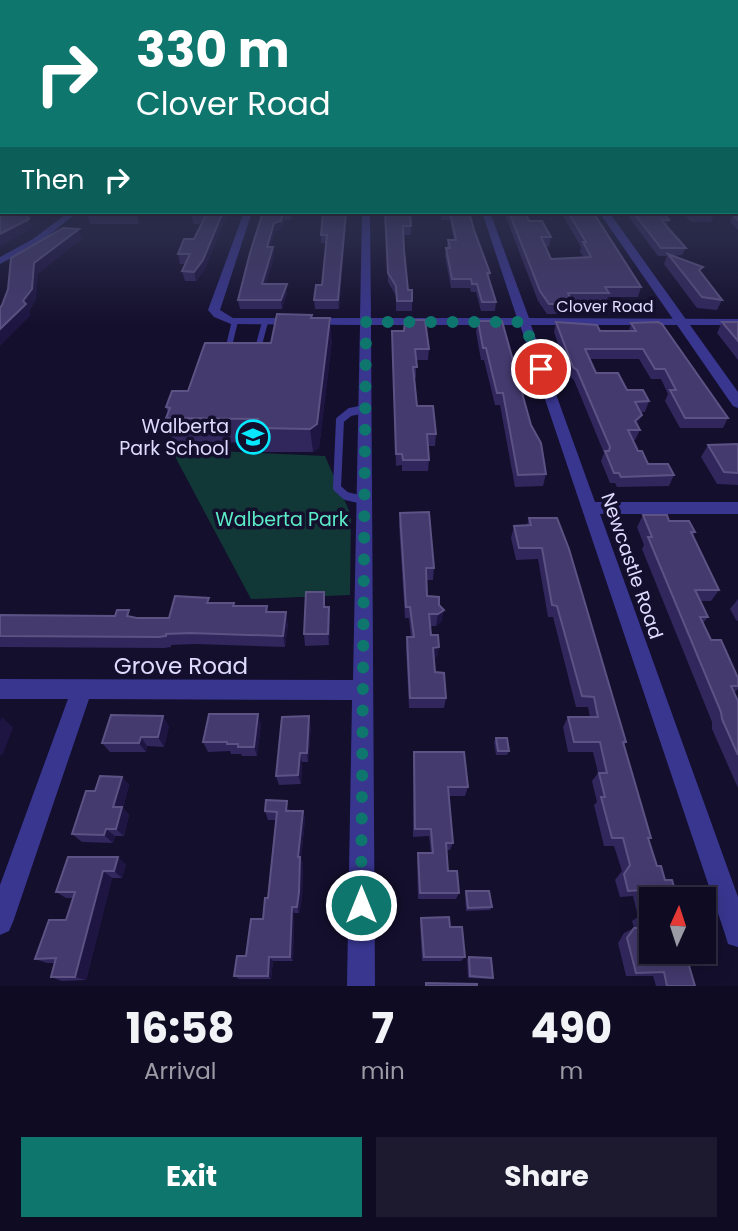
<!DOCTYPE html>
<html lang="en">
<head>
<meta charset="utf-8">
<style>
	body { margin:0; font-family:Poppins,sans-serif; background:#1d192f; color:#f1f3f6; height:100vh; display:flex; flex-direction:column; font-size:26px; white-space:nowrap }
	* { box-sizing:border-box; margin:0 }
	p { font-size:23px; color:#9b9ba5 }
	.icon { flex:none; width:38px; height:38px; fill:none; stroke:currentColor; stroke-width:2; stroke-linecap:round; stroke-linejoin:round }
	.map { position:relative; height:986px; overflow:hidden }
	.panel { display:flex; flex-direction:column; background:#0f0b22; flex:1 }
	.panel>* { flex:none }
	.banner { position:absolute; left:0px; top:0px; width:738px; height:214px; box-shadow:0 4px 18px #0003,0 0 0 2px #2f2b40; background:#0f766e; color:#fff; overflow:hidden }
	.needle { width:46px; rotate:3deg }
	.buttons { position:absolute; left:639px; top:887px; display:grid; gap:14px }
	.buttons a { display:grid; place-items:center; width:77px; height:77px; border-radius:0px; background:#0f0b22; box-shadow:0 4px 18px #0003,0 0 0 2px #2f2b40; font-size:35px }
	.pin { position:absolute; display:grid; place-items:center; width:60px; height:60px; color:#fff; margin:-30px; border:4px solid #fff; border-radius:50%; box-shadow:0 2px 7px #0007 }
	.me { position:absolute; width:77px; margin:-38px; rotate:0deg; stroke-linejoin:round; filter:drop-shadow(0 0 5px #0008) }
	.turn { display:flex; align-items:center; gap:24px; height:147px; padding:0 21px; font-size:32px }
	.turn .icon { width:91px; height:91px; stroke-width:2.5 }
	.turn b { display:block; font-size:49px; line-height:60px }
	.then { display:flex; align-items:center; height:66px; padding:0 21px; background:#0003; gap:14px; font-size:26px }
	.eta { display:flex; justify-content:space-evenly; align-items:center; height:119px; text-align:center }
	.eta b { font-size:42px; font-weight:700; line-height:49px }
	.primary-button { display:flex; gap:14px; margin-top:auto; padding:14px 21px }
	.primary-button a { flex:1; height:80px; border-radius:0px; background:#0f766e; color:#fff; font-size:28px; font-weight:700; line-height:80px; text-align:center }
	.primary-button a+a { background:#1d192f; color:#f1f3f6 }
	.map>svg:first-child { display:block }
</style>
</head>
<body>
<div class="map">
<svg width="738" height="986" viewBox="0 0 738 986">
	<rect width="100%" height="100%" fill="#140f2d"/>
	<path fill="#113836" d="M171 449 325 456 351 515 350 595 251 599Z"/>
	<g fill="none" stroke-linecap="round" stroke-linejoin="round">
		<g stroke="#393690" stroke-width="6">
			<path d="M231 352 228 350 235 321"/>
			<path d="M257 352 265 322"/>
		</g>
		<path stroke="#393690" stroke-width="8" d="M363 500 346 496 337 488 340 420 350 412 365 409"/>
		<g fill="#393690" fill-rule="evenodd">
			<path d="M69 212H78L39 243 0 264V257L33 239Z"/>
			<path d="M244 212H252L220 310 233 318H360L362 212H370L371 318H517L482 212H490L529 318 738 319V325H531L595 502H738V514H600L738 897V947L728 944 725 934 520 325H371L375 986H347L352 700 89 699 13 922 9 931 0 935V885L68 699H0V679L353 680 360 325 231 324 214 317 208 310Z"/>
		</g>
		<path fill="#393690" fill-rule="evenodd" d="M599 212H609L738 392V408L733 406Z"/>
	</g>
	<g fill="#31275c">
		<path d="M738 191V230L730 222 733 214 730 212H737Z"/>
		<path d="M228 212 205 269 196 281H185L182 271 186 264H180L178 254 194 239 201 224H193L192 215Z"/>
		<path d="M263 212H293L291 220H284L282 229 275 231 270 247H273L274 256 266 284H287V293L282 309H240L238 300Z"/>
		<path d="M323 212H347L339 309H315L314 300 322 285 326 243H321V235Z"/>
		<path d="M385 212 411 226V235H403L408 290 412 301V311H396V296L388 282Z"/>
		<path d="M440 212H469L474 230 490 273 489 280 496 302 495 311H481L476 292H471L470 288H451L445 256 448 240H454L450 220H442Z"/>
		<path d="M504 212H525L529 221 551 237 549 247H545L551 259 584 257 580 252 581 247 561 212H593L641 287 638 297H608L606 303H571L569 310 562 314H547L538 301Z"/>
		<path d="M625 212H711L714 214 711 222H691L685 215H665L669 220 666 226 686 248 682 255 671 256 701 272 722 300 717 310 697 308 664 264 667 256H658Z"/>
		<path d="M137 214 139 224H90L87 215Z"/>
		<path d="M312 315V318L332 340 319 448 313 452H260L258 443 173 441 166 418 168 413 166 407 188 391 271 343Z"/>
		<path d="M478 321 531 425 546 474 543 486 515 487 500 405H495L484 360H481L476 332Z"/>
		<path d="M556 322 600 331H629L631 323 728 418 723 428H680L665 401 668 394 661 379H651L639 359H590L596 373 649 401 645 412H641L638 426 640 430 635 440H633L638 451 648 464 674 475 669 486 617 487 615 483H610L601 461 604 453 574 380 570 377 554 332Z"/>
		<path d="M722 322H738V360L717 333Z"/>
		<path d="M392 331 429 349 428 360H416V378H414L417 406 436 434 435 446H428L429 460 428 471H402V465L396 466Z"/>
		<path d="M738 444V485L717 484 701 457 708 445Z"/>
		<path d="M400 513 434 568 433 580H426L427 596 439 605 442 621 436 626H430L431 635 439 647 437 657 434 658 435 672 446 698 444 708H409L406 648 407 637H411L409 618H405L399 525Z"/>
		<path d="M643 515 669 521 695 532 693 536 719 590 711 601H701L708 617 703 623 711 640 738 678V689L734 693 738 701V788L712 729V722L642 549 644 545 637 527Z"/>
		<path d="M529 518 626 742 624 746 651 838 648 840 651 900 695 986H656L653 976H626L618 943 624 933 634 928 632 921 638 917 633 896 620 897 615 880 622 871 614 846H604L594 805 597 802 592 781 598 773 593 752H568L563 727 568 717H590L588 707H576L553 617H548L538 559 516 560 511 538 514 526 527 525Z"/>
		<path d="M738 599V621L736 620 730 609Z"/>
		<path d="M210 603 235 606H267L268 612 288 623 285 647 195 644 171 645V647L164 648 0 647V615L169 618Z"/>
		<path d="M325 607 330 618 329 645 305 646 304 634Z"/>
		<path d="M261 724 257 756H242L241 754H231L230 751 208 752 203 742Z"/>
		<path d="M169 726 164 747 147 746 146 752H110L102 743Z"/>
		<path d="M311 726 308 762H302L301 784 279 785 276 776Z"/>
		<path d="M496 738 509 751 507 755H496L494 742Z"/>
		<path d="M414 752 468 787 465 796H448L453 843 450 850H446L448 871 459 893 456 899H418L417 860 418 853H431L429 836 413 837V761Z"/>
		<path d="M122 777 129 785 123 808 129 815 124 836H115L113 843 82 842 72 834 95 791Z"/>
		<path d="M289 809V811H303L305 819 301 859 303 864 302 898 299 913H294L293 961H273L271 979H239L234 976 246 956 263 919 268 898 276 820H268L265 811Z"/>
		<path d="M68 857 126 864 122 878H112L86 980 62 981 51 977 55 963H47L35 959 66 920 73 898H66L56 892Z"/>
		<path d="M466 891 492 907 490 910 466 911 465 894Z"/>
		<path d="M421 918 450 927 465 957 461 961H422L420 923Z"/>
		<path d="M469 957 493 978 491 979 468 978 467 959Z"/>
	</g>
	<g fill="#1e1542">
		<path d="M24 212H39L29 219 33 228 0 247V234Z"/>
		<path d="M223 212H228L205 269 196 281 194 272Z"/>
		<path d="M283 212 284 220 282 229 275 231 268 256 267 247 274 223Z"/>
		<path d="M346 212H347L339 309 338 300Z"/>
		<path d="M79 229 82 239 38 274 36 300 29 312 31 315 0 346V329L34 263Z"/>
		<path d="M273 247 274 256 263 293 262 284Z"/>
		<path d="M287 284V293L282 309 281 300Z"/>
		<path d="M571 300 569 310 562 314 564 304Z"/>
		<path d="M330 318 332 340 319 448 313 452 310 429Z"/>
		<path d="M642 415 638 425 631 431 635 421Z"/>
		<path d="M329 607 330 618 329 645 328 634Z"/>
		<path d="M444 610 442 621 436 626 438 614Z"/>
		<path d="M286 612 288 623 285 647 283 636Z"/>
		<path d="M439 647 437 657 431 659 433 648Z"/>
		<path d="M258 714 261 724 257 756 254 747Z"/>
		<path d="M163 716 169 726 164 747 158 737Z"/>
		<path d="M309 716 311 726 308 762 307 753Z"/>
		<path d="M2 717 13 728 2 756 0 754V721Z"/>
		<path d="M141 737 147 746 146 752 139 743Z"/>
		<path d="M300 753 302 762 301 784 298 775Z"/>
		<path d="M122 777 129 785 123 808 129 815 124 836 116 829 113 807Z"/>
		<path d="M303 811 305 819 301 859 303 864 302 898 299 913 297 907 298 857Z"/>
		<path d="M106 829 115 836 113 843 104 835Z"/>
		<path d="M118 857 126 864 122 878 114 871Z"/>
		<path d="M103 871 112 878 86 980 75 977Z"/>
		<path d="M292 907 294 913 293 961 290 957Z"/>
		<path d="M269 957 273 961 271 979 268 976Z"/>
	</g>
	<g fill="#443a6e" stroke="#5c5384" stroke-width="2">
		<path d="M0 187H2V212H25L29 219 0 234Z"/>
		<path d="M737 187 738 191V220L733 215 734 212H737Z"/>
		<path d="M91 212H130L137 214 87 215Z"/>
		<path d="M193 212H223L203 260 194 272 182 271 190 254H178L184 239H194L206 215H192Z"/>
		<path d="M263 212H283L281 221 274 223 267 247H273L262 284H287L281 300H238L250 253Z"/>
		<path d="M323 212H346L338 300H314L316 285H322L327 235H321Z"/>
		<path d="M385 212H410L411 226H403L404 250 408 290H412V301H397L396 286 388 273Z"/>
		<path d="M443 212H469L474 230 490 273H487L496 302H482L477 284H472L471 279H452L446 248H450L448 240H456L450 213H443Z"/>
		<path d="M509 212H525L529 221H542L551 237H541L551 259 591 257 583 242H586L568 212H593L641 287H605L609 293H568L571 300 564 304H549L540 291Z"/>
		<path d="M633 212H663L669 220H661L686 248H661Z"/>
		<path d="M691 212H711L714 214H694Z"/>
		<path d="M63 228 79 229 34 263 32 289 23 301 26 304 0 329V308L2 305 8 289 11 258Z"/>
		<path d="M668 254 703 267 699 270 722 300 702 297Z"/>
		<path d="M277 314 312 315 311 318H330L317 424 310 429 256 428 258 419 166 418 170 408 166 407 172 391H188L205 343H271Z"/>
		<path d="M405 320H425L429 349H415L417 367H413L417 406H433L436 434H427L429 460H403L402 454H396L392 331H404Z"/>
		<path d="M478 321H502L531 425 541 443 546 474 518 475 503 393H497L486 348H483Z"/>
		<path d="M556 322 597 325 600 331H636L631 323 658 322 662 324 728 418H685L670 390H676L665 369H655L643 349H585L596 373H618L627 390H643L649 401 635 402 642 415 635 421 640 430H628L638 451H642L648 464H668L674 475 621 477 619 473H614L605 451H609L610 447 577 370 573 367Z"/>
		<path d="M722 322H738V341Z"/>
		<path d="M738 444V473L724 472 708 445Z"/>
		<path d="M429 512 434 568H426L427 596 439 597V605L444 610 438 614H429L431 635H438L439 647 433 648 435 672 444 673 446 698H410L407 637H414L410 607H406L400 513Z"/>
		<path d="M643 515H667L669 521H689L695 532H691L719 590H695L708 617H700L711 640H721L738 678V686H731L738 701V755L722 719 721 712 648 537H652Z"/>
		<path d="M529 518H557L569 549 626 742H623L651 838H648L657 866H661L665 880H672L678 900H651V952H685L695 986H667L664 972 636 973 627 938 634 928H644L641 915H649L642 890 628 891 624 874 630 865 623 838H612L601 797H605L599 773H607L600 742H574L568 717H598L594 697 582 696 557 606 552 605 542 548H519L514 526 531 525Z"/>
		<path d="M306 592H324V607H329L328 634H304Z"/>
		<path d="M175 596 209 598 207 603H234L233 606H267L266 612H286L283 636 190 633 166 634V636L159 637 0 636V615L115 616 117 610H129L127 616 137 618H169Z"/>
		<path d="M209 714H258L254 747H238V744H227V742H203Z"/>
		<path d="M111 715 163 716 158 737H141L139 743H102Z"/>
		<path d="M309 716 307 753H300L298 775 276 776 282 717Z"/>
		<path d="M496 738H507L509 751H498Z"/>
		<path d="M414 752H464L468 787H448L453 843H446L448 871H457L459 893H420L418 853H433L431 829H415Z"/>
		<path d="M100 776 122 777 113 807H122L116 829H106L104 835 72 834 86 791H95Z"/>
		<path d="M266 800 287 801 286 811H303L298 857H300L299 892 297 907H292L290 957H269L268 976H234L237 956H246L251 919H263L265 898H268L277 812 265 811Z"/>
		<path d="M68 857H118L114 871H103L75 977H51L56 958 35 959 49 920H66L75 892H56Z"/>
		<path d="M466 891H489L492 907 468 908Z"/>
		<path d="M449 917 450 927H462L465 957H424L421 918Z"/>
		<path d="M469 957 491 958 493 978 470 976Z"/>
		<path d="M426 983 477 984V986H426Z"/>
	</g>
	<linearGradient id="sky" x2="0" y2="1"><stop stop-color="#0b0819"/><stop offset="0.58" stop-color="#343757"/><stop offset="1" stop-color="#343757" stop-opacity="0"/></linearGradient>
	<rect width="738" height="325" fill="url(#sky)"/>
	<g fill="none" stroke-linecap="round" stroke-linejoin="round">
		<path stroke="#0f766e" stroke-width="12" stroke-dasharray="0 21.6" d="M361 905 366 322H524L541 369"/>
	</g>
	<defs>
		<symbol id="school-ring" viewBox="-11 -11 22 22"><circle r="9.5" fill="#140f2d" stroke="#07e8ff" stroke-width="1.5"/><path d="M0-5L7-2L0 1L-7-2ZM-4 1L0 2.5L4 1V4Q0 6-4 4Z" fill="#07e8ff"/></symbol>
	</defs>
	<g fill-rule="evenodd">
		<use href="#school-ring" x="234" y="418" width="38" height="38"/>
	</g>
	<g text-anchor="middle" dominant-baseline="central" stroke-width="7" stroke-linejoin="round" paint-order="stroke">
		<g font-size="16" fill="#dfdbff" stroke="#140f2d">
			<text x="605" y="306">Clover Road</text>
		</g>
		<g font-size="19" fill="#dfdbff" stroke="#140f2d" text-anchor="end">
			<text x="229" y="426">Walberta<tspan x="229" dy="22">Park School</tspan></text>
		</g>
		<g font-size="19" fill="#5bebc6" stroke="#140f2d">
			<text x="282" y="519">Walberta Park</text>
		</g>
		<g font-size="19" fill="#dfdbff" stroke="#140f2d">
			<text transform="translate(632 566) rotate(71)">Newcastle Road</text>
		</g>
		<g font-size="23" fill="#dfdbff" stroke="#140f2d">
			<text x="181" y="666">Grove Road</text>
		</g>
	</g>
</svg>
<div class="buttons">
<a><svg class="needle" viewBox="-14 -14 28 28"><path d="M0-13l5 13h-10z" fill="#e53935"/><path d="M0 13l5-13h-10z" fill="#9b9ba5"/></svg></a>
</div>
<div class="pin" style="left:541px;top:369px;background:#d93025"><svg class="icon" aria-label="arrive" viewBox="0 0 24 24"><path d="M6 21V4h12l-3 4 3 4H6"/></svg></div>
<svg class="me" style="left:361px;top:905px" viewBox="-20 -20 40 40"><circle r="17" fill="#0f766e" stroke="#fff" stroke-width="3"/><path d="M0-11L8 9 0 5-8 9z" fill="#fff"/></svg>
<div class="banner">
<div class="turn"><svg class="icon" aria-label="right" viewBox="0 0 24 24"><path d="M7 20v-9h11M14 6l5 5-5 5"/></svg><div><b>330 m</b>Clover Road</div></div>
<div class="then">Then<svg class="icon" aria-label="right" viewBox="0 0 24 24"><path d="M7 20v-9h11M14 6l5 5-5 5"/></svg></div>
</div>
</div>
<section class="panel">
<div class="eta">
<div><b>16:58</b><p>Arrival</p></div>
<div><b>7</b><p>min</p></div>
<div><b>490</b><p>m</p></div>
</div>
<div class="primary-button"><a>Exit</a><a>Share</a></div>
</section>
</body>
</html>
